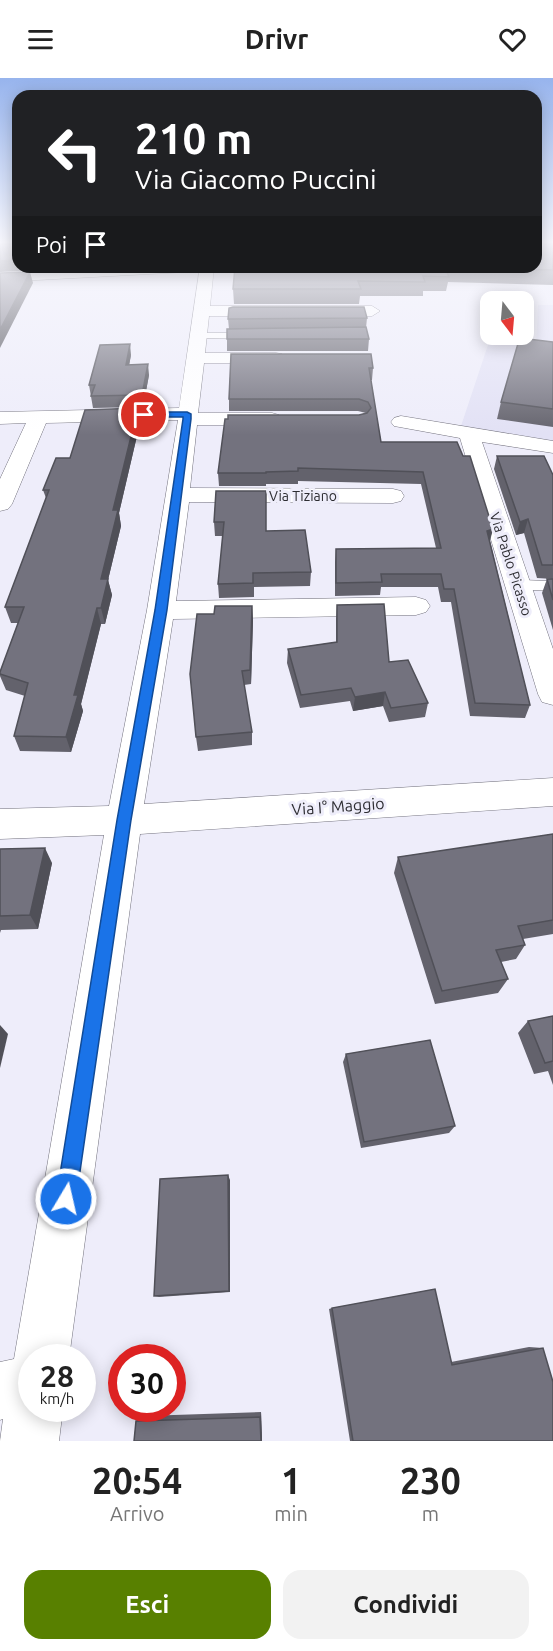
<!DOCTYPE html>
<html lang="it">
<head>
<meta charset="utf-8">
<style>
	body { margin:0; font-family:Ubuntu,sans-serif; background:#f2f2f2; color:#222; height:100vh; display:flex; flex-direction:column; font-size:22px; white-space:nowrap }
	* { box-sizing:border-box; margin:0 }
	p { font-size:20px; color:#767676 }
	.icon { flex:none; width:33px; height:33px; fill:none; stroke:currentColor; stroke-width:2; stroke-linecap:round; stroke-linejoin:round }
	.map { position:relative; height:1363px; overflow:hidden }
	.details { display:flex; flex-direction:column; background:#fff; flex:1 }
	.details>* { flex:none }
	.guide { position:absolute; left:12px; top:12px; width:530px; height:183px; border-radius:18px; box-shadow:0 3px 15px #0003; background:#202124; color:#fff; overflow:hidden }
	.needle { width:39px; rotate:164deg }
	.controls { position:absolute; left:480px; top:213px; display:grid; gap:12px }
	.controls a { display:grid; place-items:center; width:54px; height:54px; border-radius:12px; background:#fff; box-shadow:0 3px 15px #0003; font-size:30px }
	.speed { position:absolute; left:18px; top:1266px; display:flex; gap:12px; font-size:30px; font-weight:700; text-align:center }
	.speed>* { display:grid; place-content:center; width:78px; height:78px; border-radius:50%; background:#fff; box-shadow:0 3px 15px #0003; line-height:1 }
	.speed small { font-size:15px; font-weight:400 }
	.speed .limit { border:9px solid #d22; background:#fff; color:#111 }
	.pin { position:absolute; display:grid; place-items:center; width:51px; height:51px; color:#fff; margin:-26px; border:3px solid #fff; border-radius:50%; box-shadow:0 2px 6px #0007 }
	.me { position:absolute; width:66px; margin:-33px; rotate:9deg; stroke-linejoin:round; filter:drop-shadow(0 0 4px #0008) }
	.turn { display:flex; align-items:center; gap:21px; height:126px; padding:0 24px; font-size:27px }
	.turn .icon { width:78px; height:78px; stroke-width:2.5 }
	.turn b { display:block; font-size:42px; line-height:51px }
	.then { display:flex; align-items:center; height:57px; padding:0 24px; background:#0003; gap:12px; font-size:22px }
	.eta { display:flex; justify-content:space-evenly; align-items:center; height:102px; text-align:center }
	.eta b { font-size:36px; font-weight:700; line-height:42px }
	.primary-button { display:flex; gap:12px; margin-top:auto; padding:12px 24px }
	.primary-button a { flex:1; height:69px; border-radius:18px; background:#588000; color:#fff; font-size:24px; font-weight:700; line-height:69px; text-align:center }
	.primary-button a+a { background:#f2f2f2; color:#222 }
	header { display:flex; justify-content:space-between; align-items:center; height:78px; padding:0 24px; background:#fff; font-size:27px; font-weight:700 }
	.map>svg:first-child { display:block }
</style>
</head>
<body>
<header><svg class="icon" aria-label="menu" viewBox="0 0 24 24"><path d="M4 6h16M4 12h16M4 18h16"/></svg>Drivr<svg class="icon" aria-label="heart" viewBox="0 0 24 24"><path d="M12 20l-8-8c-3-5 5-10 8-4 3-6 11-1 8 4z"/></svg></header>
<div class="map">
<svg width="553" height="1363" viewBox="0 0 553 1363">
	<rect width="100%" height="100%" fill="#eeedfa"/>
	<path fill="#e2e1f5" d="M538 227H553V369L459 354 490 261 536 267Z"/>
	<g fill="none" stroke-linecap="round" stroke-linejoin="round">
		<defs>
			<g id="lane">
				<path d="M199 255H253L258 258 253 261 195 260 194 258Z"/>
				<path d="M518 502 553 503V513L512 511 510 507 512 503Z"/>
			</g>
			<g id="street">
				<path d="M200 189H214L210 228H372L380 233 372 238H209L205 275H276L282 276 285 280 282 284 276 285H204L198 335H272L279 337 282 341 279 345 272 347H197L190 410 393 411 401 413 404 418 401 423 393 425 189 424 176 523 416 519 426 522 430 528 426 534 416 537 173 541 144 726 553 700V728L140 756 69 1280H32V1330H63L59 1363H0L3 1341 0 1342V1284L14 1281 104 757 0 761V731L109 728 147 532 178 342 46 345 12 426 8 431 0 433V401L26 345 0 346V334L179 330Z"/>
				<path d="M401 338 553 363V375L482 364 553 571V627L542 624 538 616 460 360 394 348 391 344 394 340Z"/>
			</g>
			<path id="secondary" d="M125 189H212L205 193 0 204V196Z"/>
		</defs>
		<use href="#lane" stroke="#72717d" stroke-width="1"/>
		<use href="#street" stroke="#72717d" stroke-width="1"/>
		<use href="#secondary" stroke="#72717d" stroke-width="1"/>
		<use href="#lane" fill="#fff" fill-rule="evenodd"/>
		<use href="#street" fill="#fff" fill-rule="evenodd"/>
		<use href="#secondary" fill="#fff" fill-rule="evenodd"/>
	</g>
	<g fill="#63626c">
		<path d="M553 166V207L448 204 446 213H423V218H360L359 226H234L233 211Z"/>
		<path d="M367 240 366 250 369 261 368 273H227V261L229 251 228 241Z"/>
		<path d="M528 263 553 264V349L497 341 501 324Z"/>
		<path d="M231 276 373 290 372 302H371L381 364 463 378 493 451 490 463 530 627 525 640 470 638 451 524H441L438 509H381L380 517 335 518V484L336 471 436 470 421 406 298 403V406H266V408H219L218 395 359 337 366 335 358 333H229V321Z"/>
		<path d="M131 277 129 287 149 297 143 329 93 330 89 307Z"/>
		<path d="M140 345 119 435 121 448 108 502 112 517 105 546H101L81 626 83 633 71 674 20 673 14 658 25 618 6 612 0 598V594L18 545H11L5 529 46 420 43 412 70 380Z"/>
		<path d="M497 378 553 397V501L537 500 524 455 516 457 494 391Z"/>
		<path d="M216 413 266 453 311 494 310 508 254 509V519L219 520 218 506 223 458H215L214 444Z"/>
		<path d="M547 501H553V552L542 515Z"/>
		<path d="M337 527 389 584 428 625 425 639 389 644 383 628 353 633 350 623 300 630 287 585 288 571 336 564V541Z"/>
		<path d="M252 528 253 542 251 606 244 607 252 654V667L198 673 196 659 214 536Z"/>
		<path d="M553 756V856L523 861 525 867 516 881 501 884 508 901 498 915 435 926 394 795 398 779Z"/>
		<path d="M0 771 52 785 38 851 1 852 0 855Z"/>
		<path d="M553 938V1007L548 993 534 996 518 955 528 943Z"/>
		<path d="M346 976 455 1048 449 1055 361 1070 343 984Z"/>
		<path d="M230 1102V1214L159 1219 154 1218Z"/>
		<path d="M332 1230 451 1284 529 1269 543 1270 553 1363H350L329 1231Z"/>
		<path d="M261 1334 262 1363H134L136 1343 144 1338Z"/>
	</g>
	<g fill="#505058">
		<path d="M18 182V189H40L39 192 0 194V183Z"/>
		<path d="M30 194 33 205 0 270V252Z"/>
		<path d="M130 266 131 277 127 298 126 287Z"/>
		<path d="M148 286 149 297 143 329 142 317Z"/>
		<path d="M138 330 140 345 119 435 121 448 108 502 112 517 105 546 101 530V501L113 432Z"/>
		<path d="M528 441 524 455 516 457 520 444Z"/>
		<path d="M493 451 489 464 487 453Z"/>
		<path d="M252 528 253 542 251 606 250 592Z"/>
		<path d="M97 530 101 546 81 626 83 633 71 674 66 659 74 617Z"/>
		<path d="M385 614 383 628 353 633 355 619Z"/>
		<path d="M45 770 52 785 38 851 30 837Z"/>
		<path d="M0 947 8 956 0 990Z"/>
		<path d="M228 1097 230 1102V1214L229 1213Z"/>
		<path d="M261 1334 262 1363H261L260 1339Z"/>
	</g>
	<g fill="#73727e" stroke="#505058" stroke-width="1.5">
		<path d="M0 166H18V182L0 183Z"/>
		<path d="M536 166H553V192L445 190 449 199 423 198 425 204 358 203 361 211H233L235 189H536Z"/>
		<path d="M30 194 0 252V195Z"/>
		<path d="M233 229H364L367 240 228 241 229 230Z"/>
		<path d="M366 249 369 261H227V251Z"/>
		<path d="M528 261 553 264V331L501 324 519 262 528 263Z"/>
		<path d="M130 266 126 287 148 286 142 317 91 318 95 307H89L100 267Z"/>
		<path d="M231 276H371L373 290H369L381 364H457L463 378H470L493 451 487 453 530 627 475 625 454 511H444L441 496H381L382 504 336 505V471L441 470 423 394 298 390V393L266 394V395H218L225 341H228V337H359L367 335 371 330 368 324 359 321H229Z"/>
		<path d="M138 330 113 432H118L101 501H108L101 530H97L74 617H78L66 659 14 658 28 605 0 596V594L24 529H5L49 412H43L56 380H70L85 332Z"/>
		<path d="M497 378H544L553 397V487H542L528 441 520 444Z"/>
		<path d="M216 413H266V453L305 452 311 494 253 495V505L218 506 224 444H214Z"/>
		<path d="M547 501H553V522Z"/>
		<path d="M384 526 389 584 408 582 428 625 391 630 385 614 355 619 351 610 301 617 288 571 337 564V527Z"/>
		<path d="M215 528H252L250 592 242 593 252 654 196 659 190 596 197 536H214Z"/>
		<path d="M553 756V842L518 848 525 867 496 872 508 901 442 913 398 779Z"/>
		<path d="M45 770 30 837 0 838V771Z"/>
		<path d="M553 938V983L545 985 528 943Z"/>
		<path d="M430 962 455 1048 364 1064 346 976Z"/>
		<path d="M228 1097 229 1213 154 1218 160 1101Z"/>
		<path d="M435 1211 452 1287 543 1270 553 1304V1363H353L332 1230Z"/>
		<path d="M260 1339 261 1363H134L136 1343Z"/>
	</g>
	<linearGradient id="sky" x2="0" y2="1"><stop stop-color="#97b4ed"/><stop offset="0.46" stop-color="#f7f7fd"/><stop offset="1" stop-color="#f7f7fd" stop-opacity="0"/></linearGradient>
	<rect width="553" height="357" fill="url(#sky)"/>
	<path fill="#1a73e8" stroke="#114b97" stroke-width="1.5" d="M187 334 191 336V341L167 532 131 742 76 1121 73 1128 66 1131 59 1128 56 1121 117 742 155 532 183 341V339H144L140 337 144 334Z"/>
	<g text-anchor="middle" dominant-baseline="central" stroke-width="6" stroke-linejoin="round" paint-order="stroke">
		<g font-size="14" fill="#2d2d32" stroke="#eeedfa">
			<text x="303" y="418">Via Tiziano</text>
			<text transform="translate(511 486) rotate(72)">Via Pablo Picasso</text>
		</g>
		<g font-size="16" fill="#2d2d32" stroke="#eeedfa">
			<text transform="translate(338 728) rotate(-4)">Via I° Maggio</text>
		</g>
	</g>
</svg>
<div class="controls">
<a><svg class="needle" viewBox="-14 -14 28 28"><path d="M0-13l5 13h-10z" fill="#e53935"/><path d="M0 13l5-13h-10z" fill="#767676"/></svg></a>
</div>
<div class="speed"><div>28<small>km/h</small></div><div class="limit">30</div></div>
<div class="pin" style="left:144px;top:337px;background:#d93025"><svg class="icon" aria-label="arrive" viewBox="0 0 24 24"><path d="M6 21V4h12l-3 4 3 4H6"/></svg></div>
<svg class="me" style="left:66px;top:1121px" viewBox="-20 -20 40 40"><circle r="17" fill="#1a73e8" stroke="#fff" stroke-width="3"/><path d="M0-11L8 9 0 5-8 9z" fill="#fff"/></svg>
<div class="guide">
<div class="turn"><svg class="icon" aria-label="left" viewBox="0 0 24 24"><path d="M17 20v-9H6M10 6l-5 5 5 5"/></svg><div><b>210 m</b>Via Giacomo Puccini</div></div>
<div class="then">Poi<svg class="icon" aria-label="arrive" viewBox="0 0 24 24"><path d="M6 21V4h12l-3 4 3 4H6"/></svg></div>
</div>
</div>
<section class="details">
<div class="eta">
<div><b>20:54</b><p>Arrivo</p></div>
<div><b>1</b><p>min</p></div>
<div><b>230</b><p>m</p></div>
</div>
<div class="primary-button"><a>Esci</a><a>Condividi</a></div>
</section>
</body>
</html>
